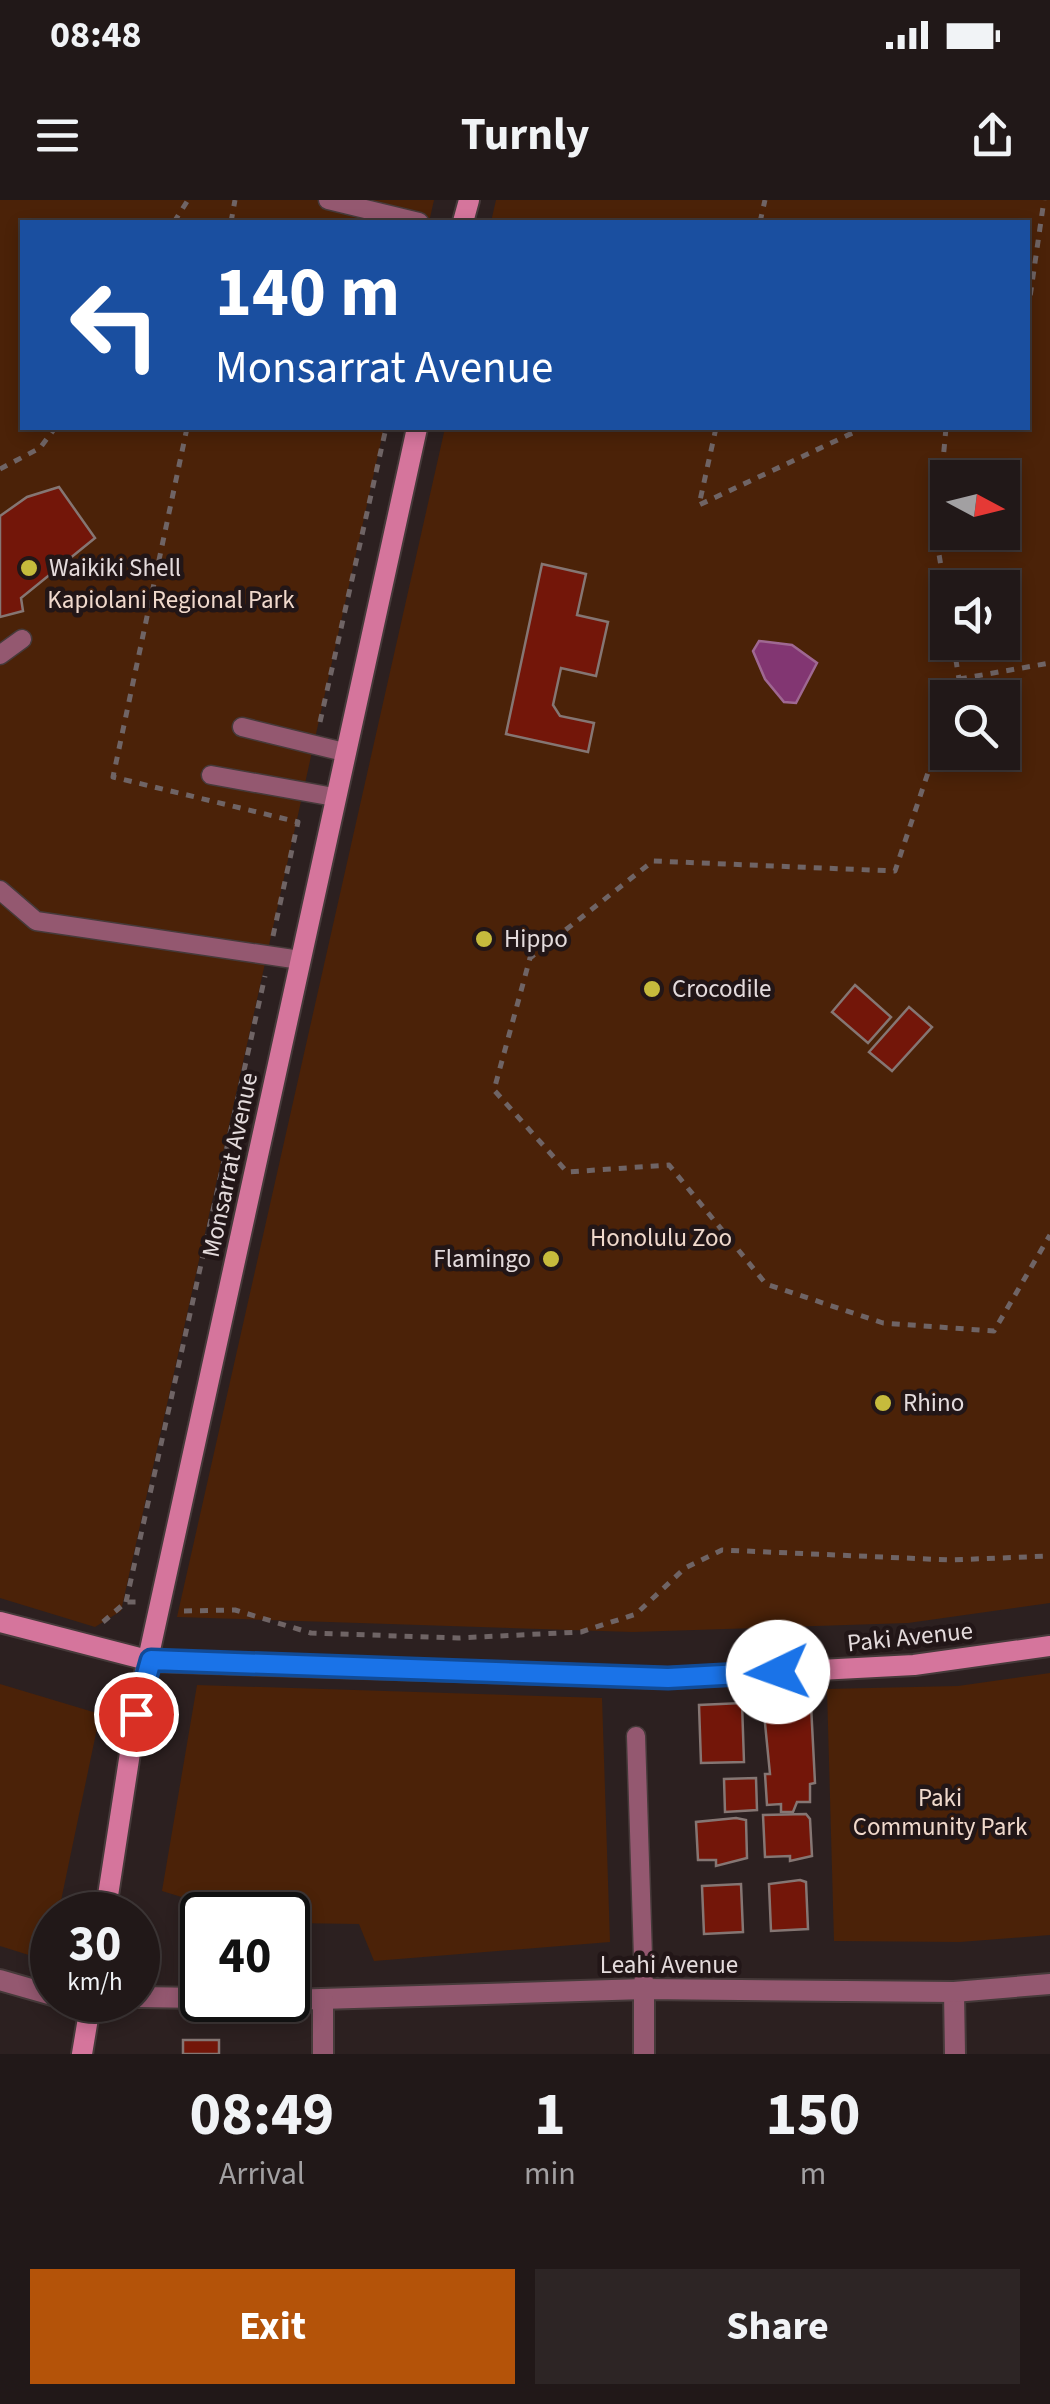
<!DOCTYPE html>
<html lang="en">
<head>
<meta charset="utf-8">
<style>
	body { margin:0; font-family:"Source Sans 3",sans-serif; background:#2d2525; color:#f1f3f6; height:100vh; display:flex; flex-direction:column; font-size:38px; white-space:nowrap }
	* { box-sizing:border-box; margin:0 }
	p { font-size:32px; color:#a2a0a2 }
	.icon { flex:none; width:55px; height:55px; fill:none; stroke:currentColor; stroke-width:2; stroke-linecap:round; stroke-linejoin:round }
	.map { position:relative; height:1854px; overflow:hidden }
	.drawer { display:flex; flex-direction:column; background:#211818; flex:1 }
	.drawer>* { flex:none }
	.guide { position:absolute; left:20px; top:20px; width:1010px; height:210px; border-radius:0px; box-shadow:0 5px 15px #0003,0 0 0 2px #3e3737; background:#1a4fa0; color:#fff; overflow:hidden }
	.needle { width:65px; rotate:97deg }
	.fabs { position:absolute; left:930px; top:260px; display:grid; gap:20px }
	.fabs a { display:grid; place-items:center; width:90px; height:90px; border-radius:0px; background:#211818; box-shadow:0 5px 15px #0003,0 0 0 2px #3e3737; font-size:50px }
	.speed { position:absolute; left:30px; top:1692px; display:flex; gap:20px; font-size:50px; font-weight:700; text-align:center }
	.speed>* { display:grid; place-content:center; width:130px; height:130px; border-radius:50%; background:#211818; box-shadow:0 5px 15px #0003,0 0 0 2px #3e3737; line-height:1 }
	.speed small { font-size:25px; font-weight:400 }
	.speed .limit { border:5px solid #111; border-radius:15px; background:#fff; color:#111 }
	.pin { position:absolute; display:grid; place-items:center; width:85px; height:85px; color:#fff; margin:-42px; border:5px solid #fff; border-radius:50%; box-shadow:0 2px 10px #0007 }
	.me { position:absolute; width:110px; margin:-55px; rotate:267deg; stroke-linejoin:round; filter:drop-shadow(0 0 8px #0008) }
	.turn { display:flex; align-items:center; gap:35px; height:210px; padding:0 30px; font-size:45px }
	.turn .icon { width:130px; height:130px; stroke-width:2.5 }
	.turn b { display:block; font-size:70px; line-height:85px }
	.eta { display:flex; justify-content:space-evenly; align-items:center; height:170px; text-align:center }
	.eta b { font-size:60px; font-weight:700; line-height:70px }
	.button { display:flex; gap:20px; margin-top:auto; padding:20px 30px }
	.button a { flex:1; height:115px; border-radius:0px; background:#b45309; color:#fff; font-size:40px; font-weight:700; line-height:115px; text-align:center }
	.button a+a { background:#2d2525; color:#f1f3f6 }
	.status { display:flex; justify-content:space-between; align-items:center; height:70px; padding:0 50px; background:#211818; direction:ltr }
	.status svg { height:28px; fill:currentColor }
	header { display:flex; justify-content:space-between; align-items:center; height:130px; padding:0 30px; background:#211818; font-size:45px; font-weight:700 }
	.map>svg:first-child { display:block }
</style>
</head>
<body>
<div class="status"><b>08:48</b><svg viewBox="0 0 49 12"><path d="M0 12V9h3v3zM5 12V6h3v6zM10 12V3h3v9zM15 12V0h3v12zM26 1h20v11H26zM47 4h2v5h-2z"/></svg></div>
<header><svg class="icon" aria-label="menu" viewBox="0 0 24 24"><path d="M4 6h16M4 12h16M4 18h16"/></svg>Turnly<svg class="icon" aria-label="share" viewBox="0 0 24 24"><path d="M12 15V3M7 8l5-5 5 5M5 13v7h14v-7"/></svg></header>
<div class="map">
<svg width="1050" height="1854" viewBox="0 0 1050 1854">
	<rect width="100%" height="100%" fill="#2c2020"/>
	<g fill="#4b2208" fill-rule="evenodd">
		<path d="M0 0H434L429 22H22V228H384L121 1411 95 1427 0 1398Z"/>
		<path d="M496 0H1050V1403L908 1423 633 1432 177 1417 445 228H1028V22H491ZM948 278H1002V332H948ZM948 388H1002V442H948ZM948 498H1002V552H948Z"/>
		<path d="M1050 1473V1735L960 1742 834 1741 827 1489 958 1486Z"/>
		<path d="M0 1484 100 1514 58 1715H52L48 1761 0 1746Z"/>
		<path d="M197 1485 602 1498 610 1742 374 1761 359 1724 288 1723V1715H240L162 1691Z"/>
	</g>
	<path fill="#823672" stroke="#9f6892" stroke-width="2.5" d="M759 441 792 445 817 463 796 503 784 502 765 479 753 451Z"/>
	<g fill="#731609" stroke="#857673" stroke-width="2.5">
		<path d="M59 287 95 338 21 398 23 411 0 417V316L27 297Z"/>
		<path d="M542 364 586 374 577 415 608 422 596 476 561 468 553 505 560 516 594 523 588 552 506 534Z"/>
		<path d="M855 785 891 817 868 843 832 812Z"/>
		<path d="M909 807 932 827 892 871 869 852Z"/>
		<path d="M790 1502V1506L811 1505 815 1583 810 1584V1602H797L793 1612H781V1604L767 1605 765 1574H770L763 1503Z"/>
		<path d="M742 1503 744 1562 701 1563 699 1505Z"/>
		<path d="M756 1578 757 1610 725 1612 724 1579Z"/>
		<path d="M806 1614 810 1619 812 1656 790 1661V1656L765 1657 763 1615Z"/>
		<path d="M736 1618 746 1620 747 1658 716 1666V1660H698L696 1622Z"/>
		<path d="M800 1680 806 1682 808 1729 771 1731 769 1684Z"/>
		<path d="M741 1684 743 1732 704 1734 702 1686Z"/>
		<rect x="183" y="1840" width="36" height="14"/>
	</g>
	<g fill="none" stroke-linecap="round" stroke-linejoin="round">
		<defs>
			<g id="lane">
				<path d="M328 0 419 22"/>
				<path d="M0 455 22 439"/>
				<path d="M242 527 344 552"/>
				<path d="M211 575 334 597"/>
				<path d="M0 690 36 721 300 760"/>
				<path d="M636 1536 644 1789"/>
			</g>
			<g id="street">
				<path d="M0 1780 52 1795"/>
				<path d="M644 1789V1854"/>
				<path d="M954 1792 955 1854"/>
				<path d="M138 1797 202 1798"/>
				<path d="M288 1800 644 1789 954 1792 1050 1784"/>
				<path d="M323 1854V1800"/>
			</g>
			<g id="secondary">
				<path d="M463 22 469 0"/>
				<path d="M0 1422 151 1461 668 1478 914 1465 1050 1446"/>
				<path d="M105 1715 136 1514 417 228"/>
				<path d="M82 1854 91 1800"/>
			</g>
		</defs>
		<use href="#lane" stroke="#463a3a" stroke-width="21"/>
		<use href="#street" stroke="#463a3a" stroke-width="24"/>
		<use href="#secondary" stroke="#463a3a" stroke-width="24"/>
		<g stroke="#6f6465" stroke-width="5" stroke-dasharray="8 8" stroke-linecap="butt">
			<path d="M174 22 188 0"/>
			<path d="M231 22 235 0"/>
			<path d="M760 22 765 0"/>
			<path d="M1028 111 1044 0"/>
			<path d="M187 228 113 577 298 622 273 736"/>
			<path d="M716 228 699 305 863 228"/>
			<path d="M946 228 936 336 948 409"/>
			<path d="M0 269 40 248 55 228"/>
			<path d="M959 479 1050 463"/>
			<path d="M953 498 959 479 953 442"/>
			<path d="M948 513 895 671 653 661 530 758 494 890 567 972 669 965 766 1084 883 1123 994 1131 1050 1035"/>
			<path d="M320 522 386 228"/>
			<path d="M126 1402 265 776"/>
			<path d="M184 1411 235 1410 311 1433 458 1438 581 1432 636 1414 685 1368 722 1350 950 1360 1050 1356"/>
			<path d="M103 1422 126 1402H139"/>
		</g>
		<use href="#lane" stroke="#945870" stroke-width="18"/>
		<use href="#street" stroke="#945870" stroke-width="20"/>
		<use href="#secondary" stroke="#d5759c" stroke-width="20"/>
	</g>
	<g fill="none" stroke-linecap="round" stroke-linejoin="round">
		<defs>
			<path id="route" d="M136 1514 151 1460 668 1478 778 1472"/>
		</defs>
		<use href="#route" stroke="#114b97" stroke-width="25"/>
		<use href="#route" stroke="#1a73e8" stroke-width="18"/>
	</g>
	<g fill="#c6bb3c" stroke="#221617" stroke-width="4">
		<circle cx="29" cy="368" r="10"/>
		<circle cx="484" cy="739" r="10"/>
		<circle cx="652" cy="789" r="10"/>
		<circle cx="551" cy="1059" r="10"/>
		<circle cx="883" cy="1203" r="10"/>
	</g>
	<g text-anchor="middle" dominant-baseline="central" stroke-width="9" stroke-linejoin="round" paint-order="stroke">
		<g font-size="25" fill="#e4dbdc" stroke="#221617" text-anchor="start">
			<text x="49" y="368">Waikiki Shell</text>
			<text x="504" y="739">Hippo</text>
			<text x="672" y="789">Crocodile</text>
			<text x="531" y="1059" text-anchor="end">Flamingo</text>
			<text x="903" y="1203">Rhino</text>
		</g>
		<g font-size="25" fill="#f0d9cc" stroke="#221617">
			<text x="171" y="400">Kapiolani Regional Park</text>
			<text x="661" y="1038">Honolulu Zoo</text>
			<text x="940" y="1598">Paki<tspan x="940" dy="29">Community Park</tspan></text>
		</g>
		<g font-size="25" fill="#e4dbdc" stroke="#221617">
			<text transform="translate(230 965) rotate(-78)">Monsarrat Avenue</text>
			<text transform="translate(910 1437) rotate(-6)">Paki Avenue</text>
			<text x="669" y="1765">Leahi Avenue</text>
		</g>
	</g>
</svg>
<div class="fabs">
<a><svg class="needle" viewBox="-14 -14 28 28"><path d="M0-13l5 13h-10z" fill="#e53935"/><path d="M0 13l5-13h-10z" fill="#a2a0a2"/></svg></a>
<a><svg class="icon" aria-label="sound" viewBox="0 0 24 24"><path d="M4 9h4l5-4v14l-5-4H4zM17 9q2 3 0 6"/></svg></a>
<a><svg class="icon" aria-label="search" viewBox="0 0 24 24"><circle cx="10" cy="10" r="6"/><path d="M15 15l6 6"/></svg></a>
</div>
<div class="speed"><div>30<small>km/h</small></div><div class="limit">40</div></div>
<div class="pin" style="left:136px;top:1514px;background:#d93025"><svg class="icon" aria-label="arrive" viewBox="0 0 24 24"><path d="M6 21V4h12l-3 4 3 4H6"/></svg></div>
<svg class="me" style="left:778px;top:1472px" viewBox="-20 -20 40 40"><circle r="19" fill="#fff"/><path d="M0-13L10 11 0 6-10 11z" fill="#1a73e8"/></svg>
<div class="guide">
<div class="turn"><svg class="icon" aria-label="left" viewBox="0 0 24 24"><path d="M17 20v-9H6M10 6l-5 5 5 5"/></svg><div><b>140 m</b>Monsarrat Avenue</div></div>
</div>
</div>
<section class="drawer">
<div class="eta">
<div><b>08:49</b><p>Arrival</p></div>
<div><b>1</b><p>min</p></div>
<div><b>150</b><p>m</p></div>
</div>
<div class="button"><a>Exit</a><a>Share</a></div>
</section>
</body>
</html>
